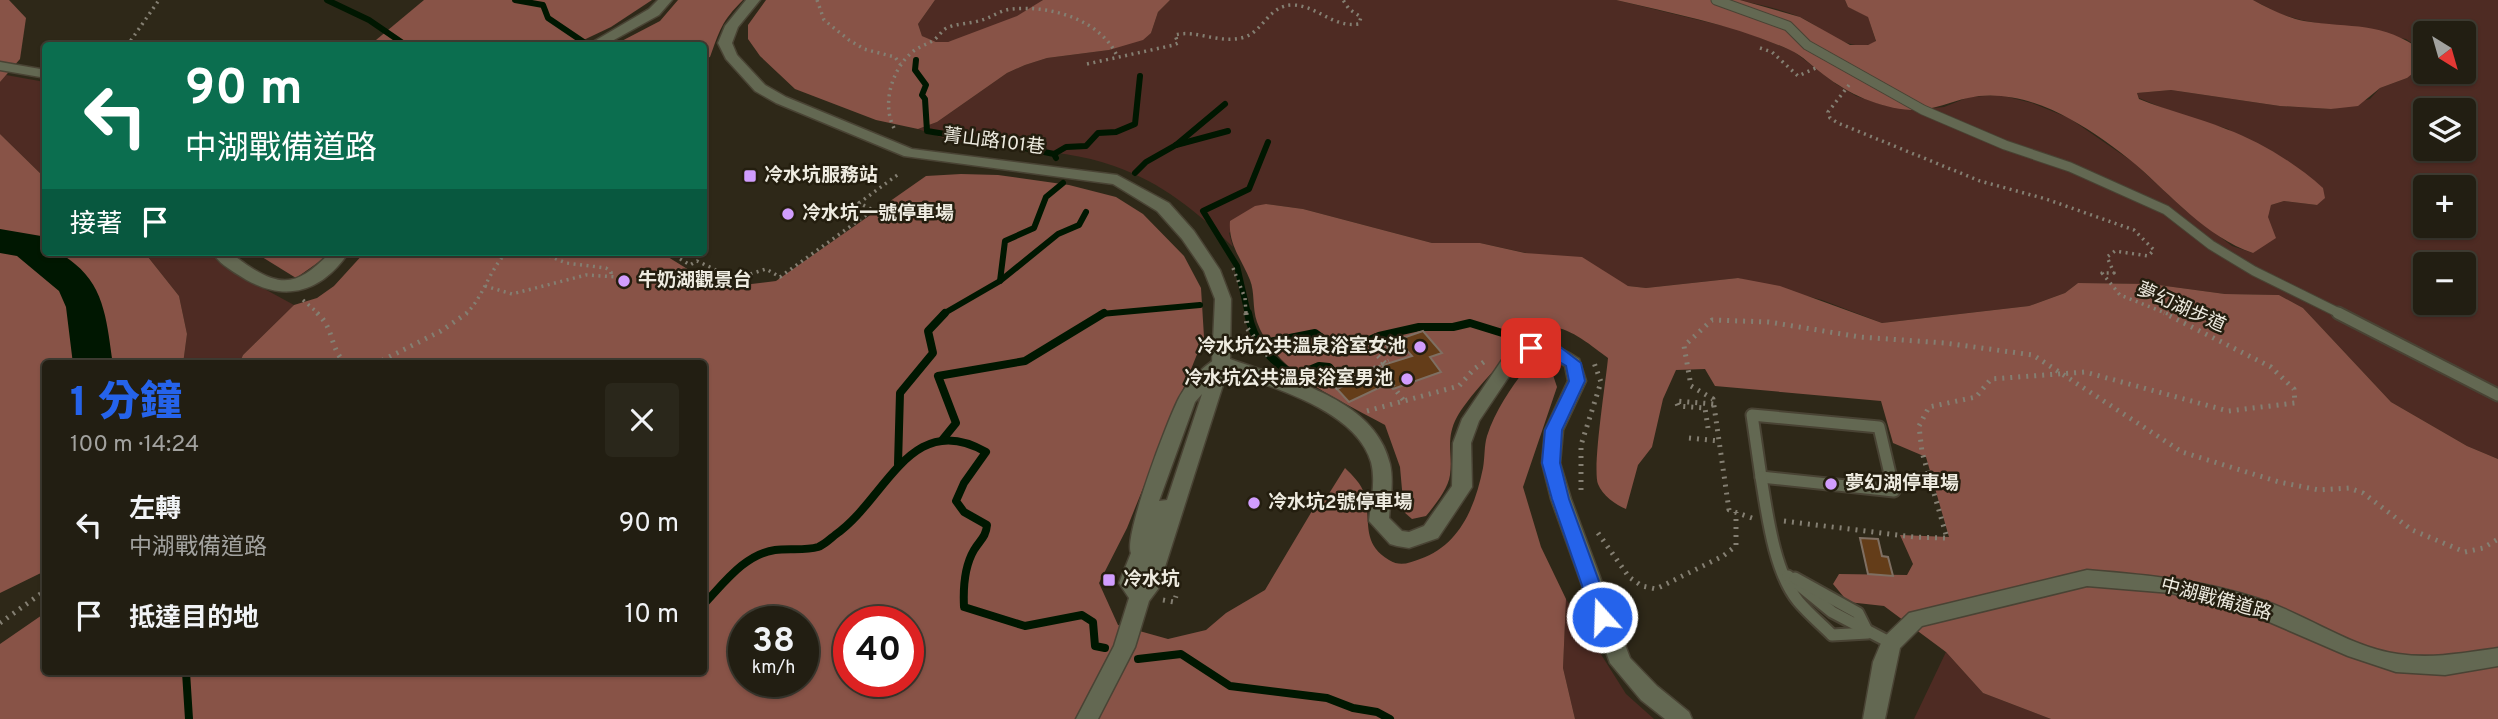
<!DOCTYPE html>
<html lang="zh-TW">
<head>
<meta charset="utf-8">
<style>
	body { margin:0; font-family:Overpass,"Noto Sans TC",sans-serif; background:#2a271b; color:#f1f3f6; height:100vh; display:flex; flex-direction:column; font-size:26px; white-space:nowrap }
	* { box-sizing:border-box; margin:0 }
	p { font-size:23px; color:#a2a29f }
	.icon { flex:none; width:38px; height:38px; fill:none; stroke:currentColor; stroke-width:2; stroke-linecap:round; stroke-linejoin:round }
	.map { position:relative; flex:1; overflow:hidden }
	.side { position:absolute; left:42px; top:360px; width:665px; height:315px; display:flex; flex-direction:column; background:#221e12; border-radius:7px; box-shadow:0 2px 5px #0004,0 0 0 2px #3f3c32 }
	.side>* { flex:none }
	.top-card { position:absolute; left:42px; top:42px; width:665px; height:214px; border-radius:7px; box-shadow:0 2px 5px #0004,0 0 0 2px #3f3c32; background:#0b6e4f; color:#fff; overflow:hidden }
	.needle { width:46px; rotate:143deg }
	.fabs { position:absolute; left:2413px; top:21px; display:grid; gap:14px }
	.fabs a { display:grid; place-items:center; width:63px; height:63px; border-radius:7px; background:#221e12; box-shadow:0 2px 5px #0004,0 0 0 2px #3f3c32; font-size:35px }
	.speed { position:absolute; left:728px; top:606px; display:flex; gap:14px; font-size:35px; font-weight:700; text-align:center }
	.speed>* { display:grid; place-content:center; width:91px; height:91px; border-radius:50%; background:#221e12; box-shadow:0 2px 5px #0004,0 0 0 2px #3f3c32; line-height:1 }
	.speed small { font-size:18px; font-weight:400 }
	.speed .limit { border:10px solid #d22; background:#fff; color:#111 }
	.pin { position:absolute; display:grid; place-items:center; width:60px; height:60px; color:#fff; margin:-30px; border-radius:14px; box-shadow:0 4px 10px #0006 }
	.me { position:absolute; width:77px; margin:-38px; rotate:340deg; stroke-linejoin:round; filter:drop-shadow(0 0 5px #0008) }
	.turn { display:flex; align-items:center; gap:24px; height:147px; padding:0 28px; font-size:32px }
	.turn .icon { width:91px; height:91px; stroke-width:2.5 }
	.turn b { display:block; font-size:49px; line-height:60px }
	.then { display:flex; align-items:center; height:66px; padding:0 28px; background:#0003; gap:14px; font-size:26px }
	.round { display:grid; place-items:center; flex:none; width:74px; height:74px; border-radius:7px; background:#2a271b }
	.overview { display:flex; align-items:center; justify-content:space-between; height:119px; padding:0 28px }
	h1 { font-size:42px; font-weight:800; line-height:52px; color:#2563eb }
	ul { padding:0; list-style:none }
	li { display:flex; align-items:center; gap:21px; height:91px; padding:0 28px }
	li div { flex:1 }
	li b { display:block; font-size:26px }
	li em { font-style:normal }
	.map>svg:first-child { display:block }
</style>
</head>
<body>
<div class="map">
<svg width="2498" height="719" viewBox="0 0 2498 719">
	<rect width="100%" height="100%" fill="#2e2818"/>
	<g fill="#4e2b23" fill-rule="evenodd">
		<path d="M935 0H1043C1019 18 977 37 948 42 939 44 931 41 922 36L918 24Z"/>
		<path d="M1170 0H1616L1740 30 1793 51 1836 84 1856 96 1883 105 1912 110 1944 107 1969 97 2000 95 2032 103 2069 118 2133 162 2185 210 2232 246 2253 253 2271 205 2284 201 2317 205 2228 129 2177 114 2139 98 2137 93 2171 90 2280 106 2331 109 2370 99 2380 88 2407 78 2424 52 2406 39 2301 20 2280 14 2253 0H2498V459L2467 446 2391 402 2303 308 2279 295 2225 294 2151 284 2078 283 2065 293 2029 306 1882 323 1822 300 1738 278 1646 288 1628 286 1613 279 1601 269 1480 243H1432L1303 209 1266 204 1229 233 1233 247C1198 212 1161 182 1114 166 1068 149 1012 150 964 143 949 141 933 134 918 129L937 122 1007 73 1025 65 1047 58 1109 50 1151 33 1158 12ZM2426 33H2464V72H2426ZM2426 110H2464V149H2426ZM2426 187H2464V226H2426ZM2426 264H2464V303H2426Z"/>
		<path d="M1740 0H1845L1848 7 1868 16 1876 42C1848 55 1824 28 1800 17 1781 9 1760 5 1740 0Z"/>
		<path d="M6 75 45 82V178L0 134V82Z"/>
		<path d="M144 252H210L224 267 294 305 243 355 239 364H183L187 334 179 296Z"/>
		<path d="M1566 599 1626 694 1654 719H1575L1563 668Z"/>
		<path d="M1946 652 1983 693 2051 719H1914Z"/>
	</g>
	<g fill="#885347" fill-rule="evenodd">
		<path d="M0 0H9L26 18 20 59 0 82Z"/>
		<path d="M424 0H652L611 27 573 45H370Z"/>
		<path d="M678 0H743C721 22 720 30 710 57L704 59V46L614 45 660 21Z"/>
		<path d="M766 0H935L918 24 922 36 936 42H948L1017 16 1043 0H1170L1158 12 1151 33 1143 40 1109 50 1047 58 1025 65 1007 73 937 122 918 129 876 120 795 89 760 56 748 39V25Z"/>
		<path d="M1616 0H1740L1800 17 1850 45H1868L1876 41 1868 17 1848 7 1845 0H2253C2270 9 2285 17 2304 21 2352 29 2381 20 2424 52L2423 65 2407 78 2380 88 2358 106 2331 109 2280 106 2171 90 2137 93 2139 99C2168 111 2197 117 2226 129 2261 142 2295 163 2323 188L2325 198 2317 205 2284 201 2271 205 2268 217 2276 238 2253 253C2206 237 2172 196 2135 164 2116 148 2092 131 2070 119 2041 102 2001 90 1968 98 1949 102 1932 111 1911 110 1879 108 1849 94 1824 75 1813 67 1802 55 1790 50 1734 25 1675 14 1616 0Z"/>
		<path d="M0 134 45 178 46 252H144L179 296 187 334 183 364H46L45 571 0 593Z"/>
		<path d="M961 174 998 175 1069 185 1116 197 1143 214 1184 256 1201 288 1204 337 1127 528 1099 583 1118 625 1168 639 1206 630 1226 613 1265 590 1315 506 1325 500 1345 468C1352 475 1362 484 1364 494 1372 519 1360 543 1389 560 1400 567 1409 563 1420 559 1460 545 1475 507 1483 468 1485 457 1484 446 1487 436 1496 408 1513 385 1530 363L1540 361 1552 372 1557 387 1523 487 1541 547 1566 599 1563 668 1575 719H0V644L45 613 46 672H704V364H239L243 355 294 305 317 298 334 286 365 252H660L718 288 776 281 926 176ZM744 621H803V681H744ZM849 621H908V681H849Z"/>
		<path d="M1266 204 1303 209 1432 243H1480L1525 253 1582 257 1628 286 1646 288 1738 278 1780 286 1882 323 2029 306 2065 293 2078 283 2151 284 2225 294 2279 295 2303 308 2391 402 2467 446 2498 459V719H2051L1983 693 1946 652 1884 606 1848 602 1833 584 1839 574 1907 575 1913 564 1900 535 1949 537 1926 457 1893 443 1881 401 1715 386 1705 369 1676 370 1663 399 1652 447 1638 465 1626 509C1616 505 1602 495 1598 484 1592 468 1606 381 1608 358 1593 347 1571 328 1552 327 1529 327 1468 396 1457 417 1445 439 1453 454 1450 475 1448 489 1435 505 1426 516L1412 519 1404 512 1400 467 1385 425C1339 399 1277 375 1257 322 1252 308 1255 292 1250 280 1242 260 1228 244 1230 221L1255 206Z"/>
		<path d="M254 252H333L296 278Z"/>
	</g>
	<g fill="none" stroke-linecap="round" stroke-linejoin="round">
		<g stroke="#001701" stroke-width="6">
			<path d="M327 0 369 20 407 46"/>
			<path d="M515 0 543 5 548 18 585 43"/>
			<path d="M916 60 915 70 926 85 922 95 925 99 927 131 975 139 1005 140 1025 148 1054 154 1056 158"/>
			<path d="M1176 145 1228 131"/>
			<path d="M1054 154 1066 147 1086 146 1098 133 1116 132 1135 124 1140 76"/>
			<path d="M1135 173 1146 162 1176 145 1225 104"/>
			<path d="M1000 281 1005 241 1034 228 1046 197 1063 183"/>
			<path d="M943 314 1000 281 1058 234 1079 225 1086 212"/>
			<path d="M1101 314 1200 305"/>
			<path d="M1248 314 1237 266 1203 211 1249 189 1268 142"/>
		</g>
		<g stroke="#001701" stroke-width="8">
			<path d="M1248 313C1253 342 1270 360 1295 376L1319 366 1329 367 1351 392"/>
			<path d="M1259 344 1315 333 1341 352 1379 336 1419 327H1453L1470 323 1512 336"/>
			<path d="M943 439 956 423 938 376 1025 361 1104 313"/>
			<path d="M898 464 900 393 933 353 928 331 945 313"/>
			<path d="M704 604C724 583 745 554 775 550 788 548 805 551 818 547 824 545 830 539 835 535 886 500 910 408 986 452L964 483 956 501 964 512 987 525C986 537 980 540 974 550 964 567 963 587 964 607L1025 626 1082 615 1093 622 1095 646 1105 648"/>
			<path d="M1138 659 1181 654 1230 686 1327 698 1353 708 1377 712 1390 719"/>
			<path d="M186 672 189 719"/>
		</g>
		<path fill="#001701" fill-rule="evenodd" d="M0 229 41 236 46 240V252C59 252 64 255 75 264 106 289 107 326 113 364H73L66 307 59 291 17 256 0 253Z"/>
	</g>
	<g fill="#643d19" stroke="#7f6f62" stroke-width="2">
		<path d="M1423 331 1442 353 1430 357 1441 372 1393 389 1389 383 1349 402 1337 389 1384 367 1383 365 1412 356 1397 340Z"/>
		<path d="M1860 538 1878 539 1882 556 1888 557 1893 576 1868 574Z"/>
	</g>
	<g fill="none" stroke-linecap="round" stroke-linejoin="round">
		<defs>
			<path id="service-far1" d="M1716 0 1788 26 1807 45 1923 110 2005 145 2070 167 2166 210 2211 245 2254 271 2341 314"/>
			<g id="service">
				<path d="M2338 313 2498 395"/>
				<path d="M1752 415 1879 427 1894 491 1761 477Z"/>
				<path d="M1761 477C1767 513 1774 572 1798 601 1808 613 1821 624 1832 635L1868 633"/>
				<path d="M1788 576 1832 612 1891 643"/>
				<path d="M1795 578 1858 613 1867 631"/>
			</g>
			<g id="minor">
				<path d="M658 0H672L659 15 603 46H586L649 9Z"/>
				<path d="M0 62 46 70V78L0 70Z"/>
				<path d="M213 252C231 252 233 255 247 265 286 291 300 282 331 252H349C319 296 280 303 237 274 228 268 217 262 213 252Z"/>
				<path d="M1221 357 1227 359 1230 363 1158 589 1149 601 1135 647 1098 719H1076L1114 646 1129 598 1119 583 1131 553C1123 537 1168 419 1179 398 1186 384 1207 361 1221 357ZM1202 394 1167 500 1159 501 1195 402Z"/>
			</g>
			<g id="tertiary">
				<path d="M746 0H760L738 27 732 43 737 55 765 85 786 97 912 149 1117 175 1169 203 1194 231 1220 270 1231 299 1230 359C1285 379 1375 397 1390 464 1394 482 1390 501 1389 518L1402 531 1409 532 1424 526 1452 486 1453 443 1462 419 1510 348C1540 339 1553 342 1579 359L1586 381 1563 430 1560 463 1571 499 1630 658 1657 686 1689 712 1692 719H1665L1641 700 1610 663 1551 499 1542 463 1545 430 1568 381 1565 366C1551 357 1539 352 1522 357L1479 421 1471 443 1472 487 1438 538 1409 548 1397 546 1390 544 1369 521C1371 502 1376 481 1371 462 1355 407 1263 385 1215 367L1212 363 1215 299 1204 271 1182 239 1157 211 1113 184 904 156 776 103 755 91 726 59 718 43 725 26Z"/>
				<path d="M2087 570C2147 575 2202 580 2259 599 2306 614 2349 647 2398 654 2432 659 2464 653 2498 648V666L2445 675 2396 672 2348 656 2253 615 2171 593 2087 586 1922 626 1900 648 1885 719H1863L1873 662 1881 643 1884 637 1909 613Z"/>
			</g>
		</defs>
		<use href="#service-far1" stroke="#494334" stroke-width="11"/>
		<use href="#service" stroke="#494334" stroke-width="15"/>
		<use href="#minor" stroke="#494334" stroke-width="3"/>
		<use href="#tertiary" stroke="#494334" stroke-width="3"/>
		<g stroke="#847f72" stroke-width="3.5" stroke-dasharray="2 4.5" stroke-linecap="butt">
			<path d="M817 0 824 20 849 40 864 49 895 57 900 64"/>
			<path d="M127 46 159 0"/>
			<path d="M1760 48 1772 52 1798 76 1818 67"/>
			<path d="M1087 64 1174 45 1178 43 1175 35C1196 29 1220 45 1245 37 1264 30 1269 5 1293 5 1318 6 1333 28 1359 24L1361 17 1349 9 1343 0"/>
			<path d="M1849 85 1828 112 1830 118 1838 123 1980 181 2046 199 2134 230 2154 250 2148 256 2115 251 2107 257 2114 273H2102L2120 295 2168 314"/>
			<path d="M894 128C882 105 891 72 910 54 917 47 926 45 934 40 938 37 941 32 945 29 955 23 970 24 982 20 992 17 1001 10 1012 9 1051 5 1102 20 1118 58"/>
			<path d="M669 252 690 265 697 261 735 279 766 269 780 277 873 210 859 203 900 173"/>
			<path d="M549 256 566 263 606 268 611 272V277"/>
			<path d="M1233 268 1245 298 1246 314"/>
			<path d="M485 286 512 294 586 275 618 277"/>
			<path d="M303 300 319 314"/>
			<path d="M466 314C484 296 489 270 507 252"/>
		</g>
		<g stroke="#847f72" stroke-width="5" stroke-dasharray="2 6" stroke-linecap="butt">
			<path d="M317 313C335 329 329 348 346 364"/>
			<path d="M1246 313 1247 328 1271 360"/>
			<path d="M1385 363 1377 355 1380 350 1398 343"/>
			<path d="M375 364 441 331 467 313"/>
			<path d="M1378 366 1404 401"/>
			<path d="M1326 378 1342 371 1351 380 1389 361"/>
			<path d="M1335 388 1351 380"/>
			<path d="M1367 411 1459 386 1474 369 1488 359"/>
			<path d="M1708 428 1705 408 1678 406 1676 401 1714 404"/>
			<path d="M1689 438 1719 441"/>
			<path d="M1581 490V445L1601 382 1593 360"/>
			<path d="M1752 518 1729 510 1713 399 1691 386 1684 346 1712 320 1769 322 1860 337 1945 343 2033 355 2182 452 2279 482 2319 490 2349 488 2363 493 2412 530 2465 552 2483 548 2498 539"/>
			<path d="M1784 521 1914 537 1947 538 1922 452 1919 426 1929 407 1976 397 1991 379 2085 372 2228 411 2295 403 2294 389 2271 367 2164 313"/>
			<path d="M1598 533 1629 577 1642 586 1656 589 1723 556 1736 546V512"/>
			<path d="M1163 600 1174 602 1176 596"/>
			<path d="M0 623 46 590"/>
		</g>
		<use href="#service-far1" stroke="#636852" stroke-width="9"/>
		<use href="#service" stroke="#636852" stroke-width="11"/>
		<use href="#minor" fill="#636852" fill-rule="evenodd"/>
		<use href="#tertiary" fill="#636852" fill-rule="evenodd"/>
	</g>
	<path fill="#2563eb" stroke="#184099" stroke-width="2" d="M1531 342 1559 346 1581 363 1585 381 1562 430 1560 463 1569 499 1612 617 1609 622 1602 625 1596 622 1593 617 1552 499 1542 463 1545 430 1569 381 1566 366 1549 356 1525 352 1523 348 1525 344Z"/>
	<g fill="#d19dfe" stroke="#241e0f" stroke-width="2.5">
		<rect x="743" y="169" width="14" height="14" rx="3.5"/>
		<circle cx="788" cy="214" r="7"/>
		<circle cx="624" cy="281" r="7"/>
		<circle cx="1420" cy="347" r="7"/>
		<circle cx="1407" cy="379" r="7"/>
		<circle cx="1831" cy="484" r="7"/>
		<circle cx="1254" cy="503" r="7"/>
		<rect x="1102" y="573" width="14" height="14" rx="3.5"/>
	</g>
	<g text-anchor="middle" dominant-baseline="central" stroke-width="5" stroke-linejoin="round" paint-order="stroke">
		<g font-size="19" fill="#eeebe0" stroke="#241e0f">
			<text transform="translate(994 142) rotate(7)">菁山路101巷</text>
			<text transform="translate(2181 308) rotate(24)">夢幻湖步道</text>
			<text transform="translate(2216 600) rotate(15)">中湖戰備道路</text>
		</g>
		<g font-size="19" font-weight="bold" fill="#eeebe0" stroke="#241e0f" text-anchor="start">
			<text x="764" y="176">冷水坑服務站</text>
			<text x="802" y="214">冷水坑一號停車場</text>
			<text x="638" y="281">牛奶湖觀景台</text>
			<text x="1406" y="347" text-anchor="end">冷水坑公共溫泉浴室女池</text>
			<text x="1393" y="379" text-anchor="end">冷水坑公共溫泉浴室男池</text>
			<text x="1845" y="484">夢幻湖停車場</text>
			<text x="1268" y="503">冷水坑2號停車場</text>
			<text x="1123" y="580">冷水坑</text>
		</g>
	</g>
</svg>
<div class="fabs">
<a><svg class="needle" viewBox="-14 -14 28 28"><path d="M0-13l5 13h-10z" fill="#e53935"/><path d="M0 13l5-13h-10z" fill="#a2a29f"/></svg></a>
<a><svg class="icon" aria-label="layers" viewBox="0 0 24 24"><path d="M12 4l9 5-9 5-9-5zM3 14l9 5 9-5"/></svg></a>
<a>+</a>
<a>−</a>
</div>
<div class="speed"><div>38<small>km/h</small></div><div class="limit">40</div></div>
<div class="pin" style="left:1531px;top:348px;background:#d93025"><svg class="icon" aria-label="arrive" viewBox="0 0 24 24"><path d="M6 21V4h12l-3 4 3 4H6"/></svg></div>
<svg class="me" style="left:1602px;top:617px" viewBox="-20 -20 40 40"><circle r="17" fill="#2563eb" stroke="#fff" stroke-width="3"/><path d="M0-11L8 9 0 5-8 9z" fill="#fff"/></svg>
<div class="top-card">
<div class="turn"><svg class="icon" aria-label="left" viewBox="0 0 24 24"><path d="M17 20v-9H6M10 6l-5 5 5 5"/></svg><div><b>90 m</b>中湖戰備道路</div></div>
<div class="then">接著<svg class="icon" aria-label="arrive" viewBox="0 0 24 24"><path d="M6 21V4h12l-3 4 3 4H6"/></svg></div>
</div>
<section class="side">
<div class="overview"><div><h1>1 分鐘</h1><p>100 m · 14:24</p></div><a class="round"><svg class="icon" aria-label="close" viewBox="0 0 24 24"><path d="M6 6l12 12M18 6L6 18"/></svg></a></div>
<ul>
<li><svg class="icon" aria-label="left" viewBox="0 0 24 24"><path d="M17 20v-9H6M10 6l-5 5 5 5"/></svg><div><b>左轉</b><p>中湖戰備道路</p></div><em>90 m</em></li>
<li><svg class="icon" aria-label="arrive" viewBox="0 0 24 24"><path d="M6 21V4h12l-3 4 3 4H6"/></svg><div><b>抵達目的地</b></div><em>10 m</em></li>
</ul>
</section>
</div>
</body>
</html>
